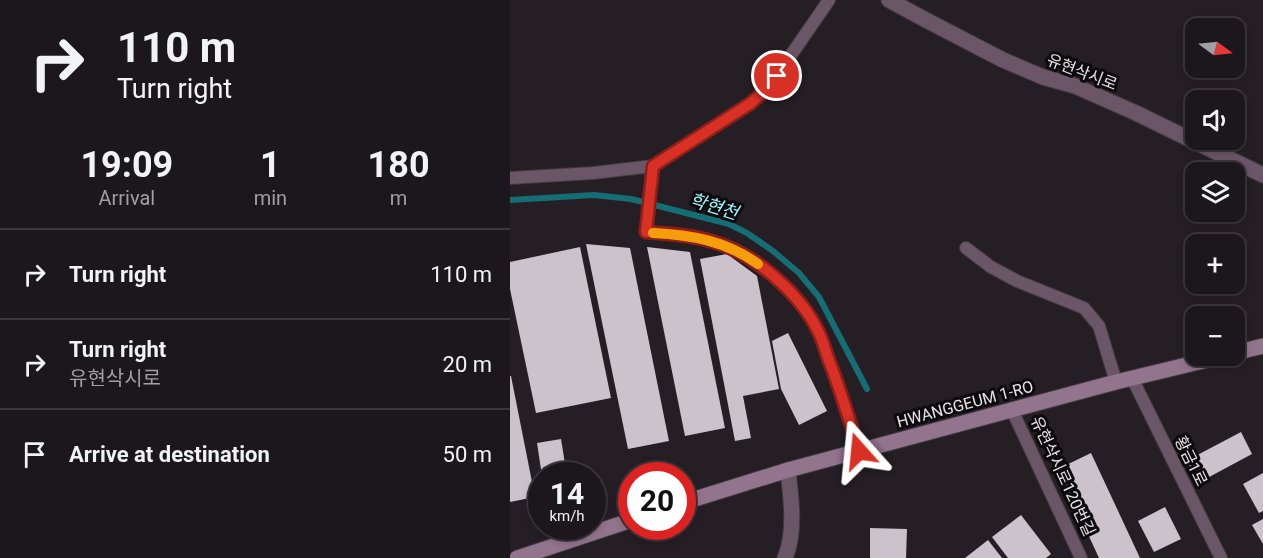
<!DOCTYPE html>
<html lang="en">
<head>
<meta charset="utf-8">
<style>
	body { margin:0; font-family:Roboto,"Noto Sans KR",sans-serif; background:#292429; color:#f1f3f6; height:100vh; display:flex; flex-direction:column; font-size:22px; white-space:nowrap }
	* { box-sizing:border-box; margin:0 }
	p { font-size:20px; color:#a09fa3 }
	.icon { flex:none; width:33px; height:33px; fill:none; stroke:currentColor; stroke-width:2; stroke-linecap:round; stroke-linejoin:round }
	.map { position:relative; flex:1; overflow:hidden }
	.details { display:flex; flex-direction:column; background:#1c171c; width:510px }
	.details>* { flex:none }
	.banner { background:#1c171c; color:#f1f3f6; overflow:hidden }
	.needle { width:39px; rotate:105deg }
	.fabs { position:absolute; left:675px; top:18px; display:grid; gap:12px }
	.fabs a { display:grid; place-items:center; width:60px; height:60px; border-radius:12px; background:#1c171c; box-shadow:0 3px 9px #0003,0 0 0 2px #3a363b; font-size:30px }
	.speed { position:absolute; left:18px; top:462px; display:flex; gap:12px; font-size:30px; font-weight:700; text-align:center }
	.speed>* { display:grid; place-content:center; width:78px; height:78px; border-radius:50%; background:#1c171c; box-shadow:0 3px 9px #0003,0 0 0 2px #3a363b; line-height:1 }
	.speed small { font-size:15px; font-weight:400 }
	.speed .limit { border:9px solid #d22; background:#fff; color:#111 }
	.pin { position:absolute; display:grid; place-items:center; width:51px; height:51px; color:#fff; margin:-26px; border:3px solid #fff; border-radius:50%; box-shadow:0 2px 6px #0007 }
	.me { position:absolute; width:66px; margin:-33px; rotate:342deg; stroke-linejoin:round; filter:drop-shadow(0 0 4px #0008) }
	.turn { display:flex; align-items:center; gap:21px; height:126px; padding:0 18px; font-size:27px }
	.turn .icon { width:78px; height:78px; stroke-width:2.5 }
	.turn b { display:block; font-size:42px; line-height:51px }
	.eta { display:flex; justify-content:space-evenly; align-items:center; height:102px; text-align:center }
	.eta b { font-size:36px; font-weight:700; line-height:42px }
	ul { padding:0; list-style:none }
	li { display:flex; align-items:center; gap:18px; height:90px; padding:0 18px; border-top:2px solid #3a363b }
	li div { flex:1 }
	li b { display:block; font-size:22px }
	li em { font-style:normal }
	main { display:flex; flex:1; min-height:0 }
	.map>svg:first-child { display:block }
</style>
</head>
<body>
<main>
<section class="details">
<div class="banner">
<div class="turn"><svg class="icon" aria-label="right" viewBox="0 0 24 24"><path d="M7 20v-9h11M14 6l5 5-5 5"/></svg><div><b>110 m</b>Turn right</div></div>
</div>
<div class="eta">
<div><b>19:09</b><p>Arrival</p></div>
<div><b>1</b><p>min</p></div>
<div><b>180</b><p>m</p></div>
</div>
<ul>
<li><svg class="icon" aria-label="right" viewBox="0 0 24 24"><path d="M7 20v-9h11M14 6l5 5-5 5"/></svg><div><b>Turn right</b></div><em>110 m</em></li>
<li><svg class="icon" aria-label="right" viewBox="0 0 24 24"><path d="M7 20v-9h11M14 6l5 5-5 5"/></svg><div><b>Turn right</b><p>유현삭시로</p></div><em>20 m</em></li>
<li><svg class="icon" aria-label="arrive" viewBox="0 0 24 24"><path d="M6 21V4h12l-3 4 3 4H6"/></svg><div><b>Arrive at destination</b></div><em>50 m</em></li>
</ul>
</section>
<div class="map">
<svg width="753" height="558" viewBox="0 0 753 558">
	<rect width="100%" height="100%" fill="#251f25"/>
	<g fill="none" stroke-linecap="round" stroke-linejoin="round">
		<path stroke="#156e73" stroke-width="6" d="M0 200 84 195 121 199 219 224 237 233 263 251 289 273 309 297 357 389"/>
	</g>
	<g fill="#cbc2cb">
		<path d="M76 244 120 248 159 441 118 449Z"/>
		<path d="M70 247 101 398 26 413 0 289V262Z"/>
		<path d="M137 247 180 252 215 428 175 436Z"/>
		<path d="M217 254 247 276 269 389 233 396 241 438 225 441 190 259Z"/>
		<path d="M278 333 317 411 289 425 271 389 262 341Z"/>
		<path d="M0 376H1L25 497 0 502Z"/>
		<path d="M731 432 742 454 688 483 676 461Z"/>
		<path d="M51 439 57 476H32L27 443Z"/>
		<path d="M581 453 630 558H589L548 469Z"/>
		<path d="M753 473V511L749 513 733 484Z"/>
		<path d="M655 507 671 539 644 552 628 521Z"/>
		<path d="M511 515 541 554 536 558H498L482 537Z"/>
		<path d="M753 519V544L742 525Z"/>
		<path d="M360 528 397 529 396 558H360Z"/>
		<path d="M478 540 492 558H455Z"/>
	</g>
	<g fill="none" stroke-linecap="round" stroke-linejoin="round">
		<defs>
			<g id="lane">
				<path d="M143 166 241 103 259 87 319 0"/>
				<path d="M0 178 83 173 143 166 136 232C159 234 182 235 204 242 245 254 291 294 309 333 314 343 316 354 320 363 331 392 340 422 349 451"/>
				<path d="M456 248 481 267 507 281 574 308 589 326 606 382"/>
				<path d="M622 378 711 558"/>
				<path d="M502 410 571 558"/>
			</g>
			<g id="street">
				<path d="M379 0 414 19 493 60 533 77 565 86 626 113 753 175"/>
				<path d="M275 558C286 531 281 499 278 470"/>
			</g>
			<g id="secondary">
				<path d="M724 353 753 346"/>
				<path d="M172 503 278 470 606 382 714 356"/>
				<path d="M7 558 122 520"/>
			</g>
		</defs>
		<use href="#lane" stroke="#403a40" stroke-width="14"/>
		<use href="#street" stroke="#403a40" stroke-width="17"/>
		<use href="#secondary" stroke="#403a40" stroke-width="17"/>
		<use href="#lane" stroke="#6a5666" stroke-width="12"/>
		<use href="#street" stroke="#6a5666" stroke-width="15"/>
		<use href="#secondary" stroke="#93748d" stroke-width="15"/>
	</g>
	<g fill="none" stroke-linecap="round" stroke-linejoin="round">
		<defs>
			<path id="route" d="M267 76 259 87 241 103 143 166 136 232C159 234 182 235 204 242 245 254 291 294 309 333 314 343 316 354 320 363 331 392 340 422 349 451"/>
		</defs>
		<use href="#route" stroke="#8d1f18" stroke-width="15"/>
		<use href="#route" stroke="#d93025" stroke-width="10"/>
		<path stroke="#f59e0b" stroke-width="10" d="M143 233C182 235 216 241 248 264"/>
	</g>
	<g text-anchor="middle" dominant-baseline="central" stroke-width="6" stroke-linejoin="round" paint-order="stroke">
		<g font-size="16" fill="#e8e3e8" stroke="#0d0a0d">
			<text transform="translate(572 72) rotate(21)">유현삭시로</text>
			<text transform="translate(455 404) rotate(-15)">HWANGGEUM 1-RO</text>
			<text transform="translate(681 461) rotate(64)">황금1로</text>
			<text transform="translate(553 476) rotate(65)">유현삭시로120번길</text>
		</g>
		<g font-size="18" font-style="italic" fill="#9cf6fb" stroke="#0d0a0d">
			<text transform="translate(204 206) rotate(17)">학현천</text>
		</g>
	</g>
</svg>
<div class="fabs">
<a><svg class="needle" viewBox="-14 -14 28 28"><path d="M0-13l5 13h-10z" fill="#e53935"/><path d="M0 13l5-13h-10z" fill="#a09fa3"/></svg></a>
<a><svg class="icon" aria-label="sound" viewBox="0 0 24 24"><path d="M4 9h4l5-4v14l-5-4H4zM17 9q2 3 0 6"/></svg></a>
<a><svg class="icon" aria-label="layers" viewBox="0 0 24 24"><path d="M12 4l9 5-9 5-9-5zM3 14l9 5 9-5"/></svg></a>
<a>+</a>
<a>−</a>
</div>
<div class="speed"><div>14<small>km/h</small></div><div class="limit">20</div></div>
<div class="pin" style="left:267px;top:76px;background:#d93025"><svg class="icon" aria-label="arrive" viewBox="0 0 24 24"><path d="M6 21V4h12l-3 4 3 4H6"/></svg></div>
<svg class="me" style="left:349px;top:451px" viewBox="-20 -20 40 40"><path d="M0-17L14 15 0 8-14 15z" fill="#d93025" stroke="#fff" stroke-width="4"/></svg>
</div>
</main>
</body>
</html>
